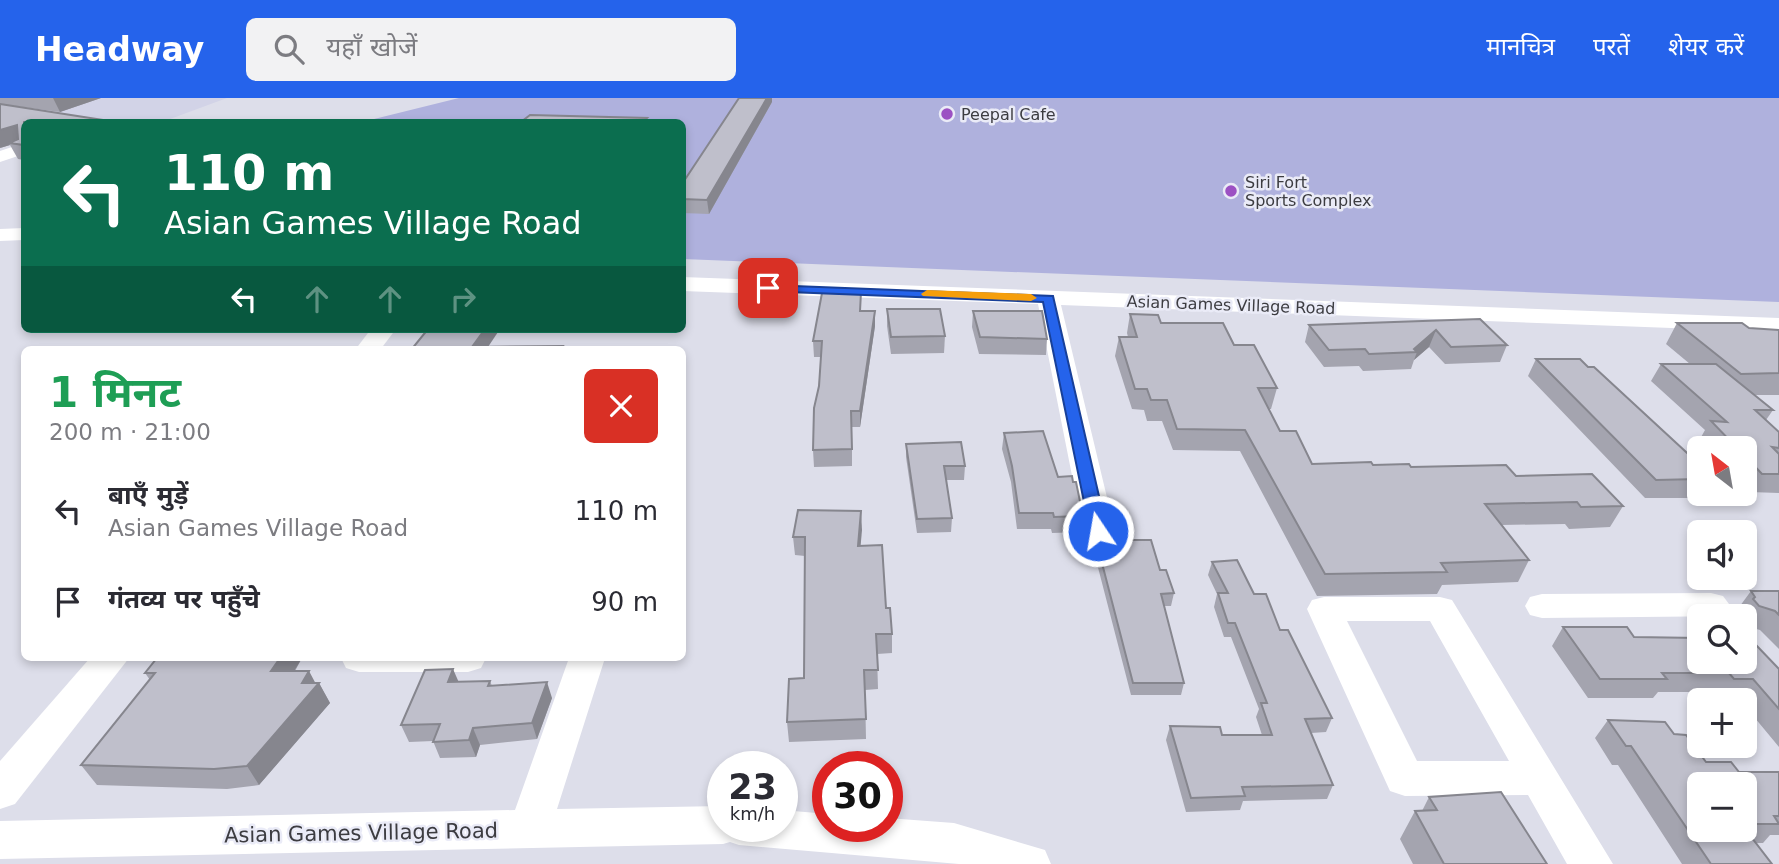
<!DOCTYPE html>
<html lang="hi">
<head>
<meta charset="utf-8">
<style>
	body { margin:0; font-family:"DejaVu Sans","Noto Sans Devanagari",sans-serif; background:#f2f2f3; color:#2b2b33; height:100vh; display:flex; flex-direction:column; font-size:26px; white-space:nowrap }
	* { box-sizing:border-box; margin:0 }
	p { font-size:23px; color:#7c7c81 }
	.icon { flex:none; width:38px; height:38px; fill:none; stroke:currentColor; stroke-width:2; stroke-linecap:round; stroke-linejoin:round }
	.map { position:relative; flex:1; overflow:hidden }
	.details { position:absolute; left:21px; top:248px; width:665px; height:315px; display:flex; flex-direction:column; background:#fff; border-radius:10px; box-shadow:0 4px 10px #0003 }
	.details>* { flex:none }
	.top-card { position:absolute; left:21px; top:21px; width:665px; height:214px; border-radius:10px; box-shadow:0 4px 10px #0003; background:#0b6e4f; color:#fff; overflow:hidden }
	.needle { width:46px; rotate:329deg }
	.buttons { position:absolute; left:1687px; top:338px; display:grid; gap:14px }
	.buttons a { display:grid; place-items:center; width:70px; height:70px; border-radius:10px; background:#fff; box-shadow:0 4px 10px #0003; font-size:35px }
	.speed { position:absolute; left:707px; top:653px; display:flex; gap:14px; font-size:35px; font-weight:700; text-align:center }
	.speed>* { display:grid; place-content:center; width:91px; height:91px; border-radius:50%; background:#fff; box-shadow:0 4px 10px #0003; line-height:1 }
	.speed small { font-size:18px; font-weight:400 }
	.speed .limit { border:10px solid #d22; background:#fff; color:#111 }
	.pin { position:absolute; display:grid; place-items:center; width:60px; height:60px; color:#fff; margin:-30px; border-radius:14px; box-shadow:0 4px 10px #0006 }
	.me { position:absolute; width:77px; margin:-38px; rotate:348deg; stroke-linejoin:round; filter:drop-shadow(0 0 5px #0008) }
	.turn { display:flex; align-items:center; gap:24px; height:147px; padding:0 28px; font-size:32px }
	.turn .icon { width:91px; height:91px; stroke-width:2.5 }
	.turn b { display:block; font-size:49px; line-height:60px }
	.lanes { display:flex; align-items:center; height:66px; padding:0 28px; background:#0003; justify-content:center; gap:35px; direction:ltr }
	.lanes .off { opacity:.35 }
	.round { display:grid; place-items:center; flex:none; width:74px; height:74px; border-radius:10px; background:#f2f2f3 }
	.head { display:flex; align-items:center; justify-content:space-between; height:119px; padding:0 28px }
	h1 { font-size:42px; font-weight:700; line-height:52px; color:#1e9e55 }
	ul { padding:0; list-style:none }
	li { display:flex; align-items:center; gap:21px; height:91px; padding:0 28px }
	li div { flex:1 }
	li b { display:block; font-size:26px }
	li em { font-style:normal }
	header { display:flex; align-items:center; gap:42px; box-sizing:border-box; height:98px; padding:0 35px; background:#2563eb; color:#fff }
	header strong { font-size:33px }
	nav { display:flex; gap:38px; margin-inline-start:auto; font-size:24px }
	.search { width:490px; height:63px; background:#f2f2f3; display:flex; align-items:center; gap:18px; box-sizing:border-box; padding:0 24px; border-radius:10px; color:#7c7c81; font-size:26px }
	.map>svg:first-child { display:block }
</style>
</head>
<body>
<header>
<strong>Headway</strong>
<div class="search"><svg class="icon" aria-label="search" viewBox="0 0 24 24"><circle cx="10" cy="10" r="6"/><path d="M15 15l6 6"/></svg>यहाँ खोजें</div>
<nav><a>मानचित्र</a><a>परतें</a><a>शेयर करें</a></nav>
</header>
<div class="map">
<svg width="1779" height="766" viewBox="0 0 1779 766">
	<rect width="100%" height="100%" fill="#dddeea"/>
	<path fill="#d2d3e7" d="M0 0H227L162 24H74L0 15Z"/>
	<path fill="#afb1dd" d="M459 0H1779V204L683 161 682 24H362Z"/>
	<g fill="none" stroke-linecap="round" stroke-linejoin="round">
		<g fill="#fff" fill-rule="evenodd">
			<path d="M24 45V56L0 64V53Z"/>
			<path d="M24 130V142L0 143V131Z"/>
			<path d="M682 179 1779 220V234L1061 207 1115 433 1110 440 1099 443 1088 440 1083 433 1038 206 682 193Z"/>
			<path d="M371 231H396L380 252H355Z"/>
			<path d="M1711 495 1723 498 1738 518 1542 520 1530 517 1525 508 1530 499 1542 496Z"/>
			<path d="M1324 499H1440L1452 502 1613 766H1567L1528 697 1405 698 1390 693 1307 511 1312 502ZM1347 523H1430L1509 663H1417Z"/>
			<path d="M90 560H129L15 706 0 711V663Z"/>
			<path d="M341 560H486L481 570 468 574H359L346 570Z"/>
			<path d="M569 560H605L557 711 723 708V728H782V712L828 716V728H887V720L954 725 1045 752 1051 766H959L739 747 730 744 723 746 0 761V723L515 712Z"/>
		</g>
	</g>
	<g fill="#a4a4af" fill-rule="evenodd">
		<path d="M0 0H101L60 14 0 6Z"/>
		<path d="M772 4 709 116 682 115V86Z"/>
		<path d="M24 24V62L18 61 10 47 0 50Z"/>
		<path d="M887 211 945 238 944 255 891 256 887 228Z"/>
		<path d="M861 213 875 228 860 329H852V368L814 369 813 352 821 259H814L813 243Z"/>
		<path d="M973 213 1047 241 1046 257 979 256 972 229Z"/>
		<path d="M1130 216 1234 247 1277 290 1271 311H1269L1280 333 1312 366 1411 369 1516 378 1623 408 1610 429 1569 431 1565 426 1501 427 1529 462 1518 484 1442 487 1437 496 1317 498 1240 353 1173 352 1162 323H1147L1144 312 1132 311 1115 258 1119 239H1128L1127 235Z"/>
		<path d="M1480 221 1507 247 1500 264 1445 266 1429 249 1414 262 1411 271 1363 273 1359 268 1324 269 1305 244 1309 227Z"/>
		<path d="M1677 225 1779 232V297H1755L1773 312 1766 322 1779 334V395L1750 394 1745 389V350H1709L1700 341 1705 332 1651 283 1661 266H1690L1666 246Z"/>
		<path d="M1536 261 1699 366V396H1706L1704 400H1645L1528 278Z"/>
		<path d="M1004 335 1058 379 1083 418 1081 434 1052 435 1051 431H1017L1011 384 1002 351Z"/>
		<path d="M906 346 965 368 964 382H946L952 420 951 434 917 435 906 359Z"/>
		<path d="M861 413 860 447 886 510 892 536V555L877 556 878 591 865 592 866 641 789 644 787 624 804 580 805 458 795 457 793 439Z"/>
		<path d="M1096 442 1160 472 1174 495 1171 508H1164L1184 585 1181 597H1131L1094 454Z"/>
		<path d="M1212 464 1254 496 1280 532 1332 620 1326 634 1311 635 1333 687 1327 701 1243 703 1240 712 1186 714 1166 642 1170 628 1222 637H1262L1256 619 1259 611 1231 539H1224L1214 509 1217 496 1208 477Z"/>
		<path d="M1751 493H1779V551L1760 532 1745 528V518H1740L1737 512Z"/>
		<path d="M1563 529 1634 539 1692 540 1699 531V564L1756 547 1779 571V649L1745 608V602H1740L1738 600 1719 599 1714 594H1658L1653 600H1588L1552 548Z"/>
		<path d="M302 560 295 573 315 585H319L330 605 259 687 227 691 97 687 81 667 150 582 145 575Z"/>
		<path d="M490 583 492 588 552 600 537 641 480 647 476 659 440 660 433 643 409 644 401 627 458 584Z"/>
		<path d="M1608 622 1674 636 1706 664 1739 674H1779V737H1770L1763 745H1756L1772 766H1682L1618 667H1612L1595 640ZM1699 686H1745V732Z"/>
		<path d="M1429 699 1547 766H1413L1400 741 1415 713H1422Z"/>
	</g>
	<g fill="#86868e">
		<path d="M53 0H101L60 14Z"/>
		<path d="M767 0H772V4L709 116 707 102Z"/>
		<path d="M17 27 24 41 9 45 10 47 0 50V32Z"/>
		<path d="M875 213V228L860 329V313Z"/>
		<path d="M485 231H500L486 252 472 249Z"/>
		<path d="M1436 232 1429 249 1414 262 1417 254 1414 251Z"/>
		<path d="M861 413 862 432 859 466 858 448Z"/>
		<path d="M280 560H302L282 593 271 573Z"/>
		<path d="M453 571 460 587 448 584Z"/>
		<path d="M309 573 317 588 319 585 330 605 259 687 247 668Z"/>
		<path d="M547 584 552 600 537 641 532 625Z"/>
		<path d="M473 630 480 647 476 659 469 642Z"/>
	</g>
	<g fill="#bfbfcb" stroke="#86868e" stroke-width="2">
		<path d="M739 0H767L707 102 682 101V86Z"/>
		<path d="M0 6 116 24H24V47L9 45 18 41 17 27 0 32Z"/>
		<path d="M530 17 647 20 643 24H521Z"/>
		<path d="M861 194 860 213H875L860 313H851L852 351 813 352 814 310 819 288 822 243H813L822 195Z"/>
		<path d="M887 211H940L945 238 891 239Z"/>
		<path d="M973 213H1042L1047 241 980 239Z"/>
		<path d="M1130 216 1158 217 1161 225H1223L1234 247H1254L1277 290H1258L1280 333H1296L1312 366 1371 364 1373 367 1409 366 1411 369 1506 367 1516 378 1592 376 1623 408 1581 409 1577 404 1485 406 1529 462 1441 465 1447 474 1325 476 1245 332 1177 331 1167 302H1151L1147 291H1135L1119 239H1137Z"/>
		<path d="M1480 221 1507 247 1451 249 1436 232 1414 251 1417 254 1369 256 1365 251 1329 252 1309 227Z"/>
		<path d="M1677 225H1742L1749 230 1779 232V275L1741 276Z"/>
		<path d="M428 231H485L472 249 563 248 561 252H411Z"/>
		<path d="M1536 261H1580L1588 269H1594L1699 366V381L1656 382Z"/>
		<path d="M1661 266H1716L1773 312H1755L1779 334V350L1772 349 1779 356V376H1762L1745 358V350H1737L1711 323 1727 324Z"/>
		<path d="M1043 333 1058 379 1072 378 1073 384H1076L1083 418 1054 419 1053 415H1019L1012 368 1004 335Z"/>
		<path d="M961 344 965 368H944L952 420 917 421 906 346Z"/>
		<path d="M798 412 861 413 858 448 882 447 886 510H890L892 536H876L878 572H864L866 621 787 624 789 581 804 580 805 439H793Z"/>
		<path d="M1096 442H1151L1160 472H1166L1174 495 1161 496 1184 585H1133Z"/>
		<path d="M1237 462 1254 496H1266L1280 532H1288L1332 620 1305 621 1333 687 1242 689 1245 698 1191 700 1170 628 1220 629 1222 637H1272L1261 605H1267L1235 525H1228L1218 495H1228L1212 464Z"/>
		<path d="M1751 493H1779V517L1775 513 1759 508 1753 501 1755 499Z"/>
		<path d="M1563 529H1627L1634 539 1699 540V564H1745V531H1754L1756 547 1779 571V611L1753 581H1734L1729 575H1662L1667 581H1600Z"/>
		<path d="M157 560H280L271 573H309L302 585H319L247 668 214 671 81 667 155 575H145Z"/>
		<path d="M453 571 448 584 490 583 488 588 547 584 532 625 473 630 469 642 433 644 440 626 401 627 425 572Z"/>
		<path d="M1608 622 1665 624 1674 636 1686 637 1706 664H1731L1739 674H1779V718H1774L1779 726H1745V686H1699V732H1745V731L1772 766H1711L1631 648H1626Z"/>
		<path d="M1501 694 1547 766H1444L1415 713 1437 712 1429 699Z"/>
	</g>
	<path fill="#2563eb" stroke="#184099" stroke-width="2" d="M768 187 1053 198 1107 433 1104 437 1098 438 1090 433 1043 204 763 193 762 190Z"/>
	<path fill="#f59e0b" d="M927 192 1031 196 1037 200 1031 203 923 198 921 196Z"/>
	<g fill="#9c51c3" stroke="#eaebf7" stroke-width="2.5">
		<circle cx="947" cy="16" r="7"/>
		<circle cx="1231" cy="93" r="7"/>
	</g>
	<g text-anchor="middle" dominant-baseline="central" stroke-width="5" stroke-linejoin="round" paint-order="stroke">
		<g font-size="16" fill="#3c3c41" stroke="#eaebf7" text-anchor="start">
			<text x="961" y="16">Peepal Cafe</text>
			<text x="1245" y="84">Siri Fort<tspan x="1245" dy="18">Sports Complex</tspan></text>
		</g>
		<g font-size="16" fill="#3c3c41" stroke="#eaebf7">
			<text transform="translate(1231 207) rotate(2)">Asian Games Village Road</text>
		</g>
		<g font-size="21" fill="#3c3c41" stroke="#eaebf7">
			<text transform="translate(361 735) rotate(-1)">Asian Games Village Road</text>
		</g>
	</g>
</svg>
<div class="buttons">
<a><svg class="needle" viewBox="-14 -14 28 28"><path d="M0-13l5 13h-10z" fill="#e53935"/><path d="M0 13l5-13h-10z" fill="#7c7c81"/></svg></a>
<a><svg class="icon" aria-label="sound" viewBox="0 0 24 24"><path d="M4 9h4l5-4v14l-5-4H4zM17 9q2 3 0 6"/></svg></a>
<a><svg class="icon" aria-label="search" viewBox="0 0 24 24"><circle cx="10" cy="10" r="6"/><path d="M15 15l6 6"/></svg></a>
<a>+</a>
<a>−</a>
</div>
<div class="speed"><div>23<small>km/h</small></div><div class="limit">30</div></div>
<div class="pin" style="left:768px;top:190px;background:#d93025"><svg class="icon" aria-label="arrive" viewBox="0 0 24 24"><path d="M6 21V4h12l-3 4 3 4H6"/></svg></div>
<svg class="me" style="left:1098px;top:433px" viewBox="-20 -20 40 40"><circle r="17" fill="#2563eb" stroke="#fff" stroke-width="3"/><path d="M0-11L8 9 0 5-8 9z" fill="#fff"/></svg>
<div class="top-card">
<div class="turn"><svg class="icon" aria-label="left" viewBox="0 0 24 24"><path d="M17 20v-9H6M10 6l-5 5 5 5"/></svg><div><b>110 m</b>Asian Games Village Road</div></div>
<div class="lanes"><svg class="icon" aria-label="left" viewBox="0 0 24 24"><path d="M17 20v-9H6M10 6l-5 5 5 5"/></svg><svg class="icon off" aria-label="ahead" viewBox="0 0 24 24"><path d="M12 20V5M6 11l6-6 6 6"/></svg><svg class="icon off" aria-label="ahead" viewBox="0 0 24 24"><path d="M12 20V5M6 11l6-6 6 6"/></svg><svg class="icon off" aria-label="right" viewBox="0 0 24 24"><path d="M7 20v-9h11M14 6l5 5-5 5"/></svg></div>
</div>
<section class="details">
<div class="head"><div><h1>1 मिनट</h1><p>200 m · 21:00</p></div><a class="round" style="background:#d93025;color:#fff"><svg class="icon" aria-label="close" viewBox="0 0 24 24"><path d="M6 6l12 12M18 6L6 18"/></svg></a></div>
<ul>
<li><svg class="icon" aria-label="left" viewBox="0 0 24 24"><path d="M17 20v-9H6M10 6l-5 5 5 5"/></svg><div><b>बाएँ मुड़ें</b><p>Asian Games Village Road</p></div><em>110 m</em></li>
<li><svg class="icon" aria-label="arrive" viewBox="0 0 24 24"><path d="M6 21V4h12l-3 4 3 4H6"/></svg><div><b>गंतव्य पर पहुँचे</b></div><em>90 m</em></li>
</ul>
</section>
</div>
</body>
</html>
